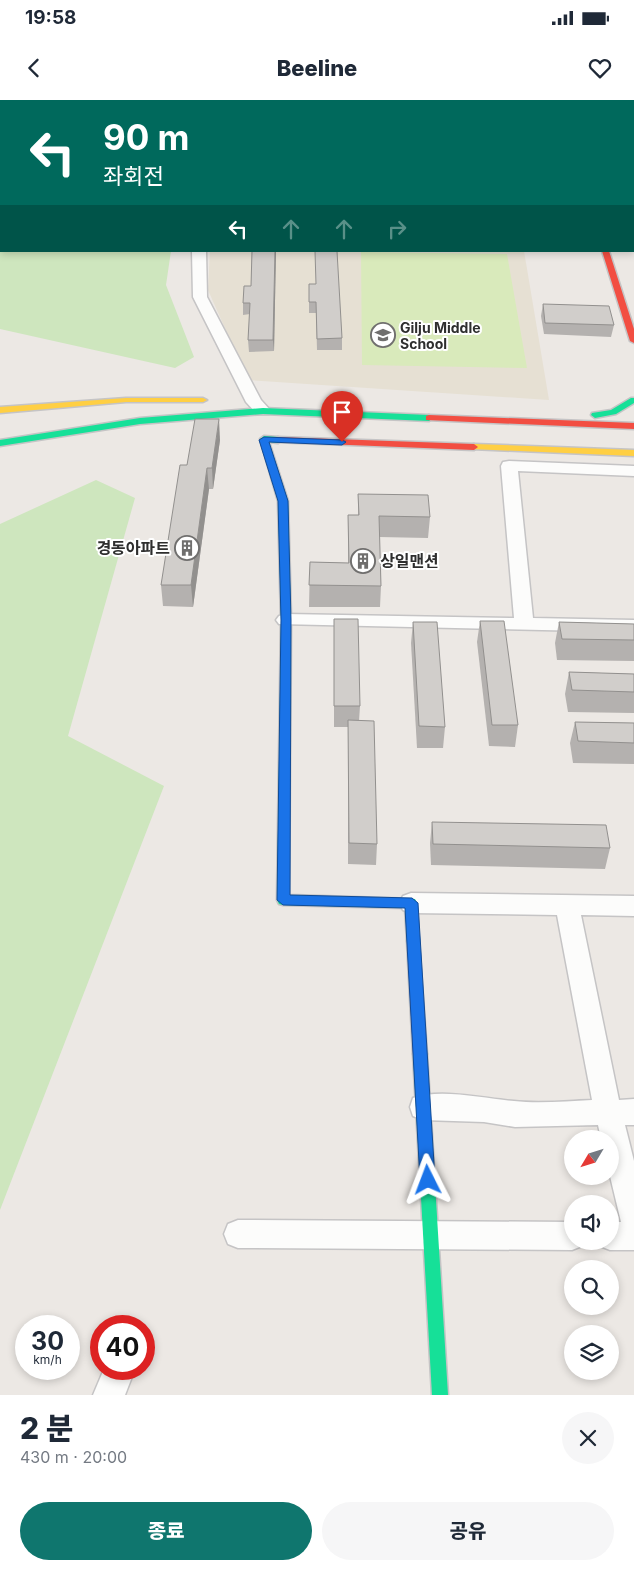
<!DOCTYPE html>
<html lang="ko">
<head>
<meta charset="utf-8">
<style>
	body { margin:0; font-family:Inter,"Noto Sans KR",sans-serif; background:#f6f6f7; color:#1f2937; height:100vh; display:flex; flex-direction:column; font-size:19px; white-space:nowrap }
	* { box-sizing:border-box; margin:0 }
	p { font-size:16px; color:#747a83 }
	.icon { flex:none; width:28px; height:28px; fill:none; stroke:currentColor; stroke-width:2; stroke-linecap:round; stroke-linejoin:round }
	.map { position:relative; height:1295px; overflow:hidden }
	.sheet { display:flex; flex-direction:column; background:#fff; flex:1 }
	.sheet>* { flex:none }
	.hud { position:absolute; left:0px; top:0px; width:635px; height:152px; box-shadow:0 2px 8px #0003; background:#00695c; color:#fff; overflow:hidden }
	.needle { width:32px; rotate:232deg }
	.tools { position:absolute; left:564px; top:1030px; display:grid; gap:10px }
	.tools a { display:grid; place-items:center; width:55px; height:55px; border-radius:50%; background:#fff; box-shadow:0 2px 8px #0003; font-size:25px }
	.speed { position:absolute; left:15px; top:1215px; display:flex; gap:10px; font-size:25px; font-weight:700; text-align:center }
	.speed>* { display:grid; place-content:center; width:65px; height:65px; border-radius:50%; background:#fff; box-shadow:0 2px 8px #0003; line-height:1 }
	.speed small { font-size:12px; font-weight:400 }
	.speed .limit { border:8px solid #d22; background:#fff; color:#111 }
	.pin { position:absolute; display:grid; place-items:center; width:42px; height:42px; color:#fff; margin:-51px -21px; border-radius:50% 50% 50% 0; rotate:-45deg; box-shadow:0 0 5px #0007 }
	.pin .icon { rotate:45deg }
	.me { position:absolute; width:55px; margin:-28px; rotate:357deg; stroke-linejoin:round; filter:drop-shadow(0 0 4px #0008) }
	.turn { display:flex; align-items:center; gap:18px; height:105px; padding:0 20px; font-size:22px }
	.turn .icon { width:65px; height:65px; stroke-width:2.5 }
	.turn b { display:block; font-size:35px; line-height:42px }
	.lanes { display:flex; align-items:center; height:48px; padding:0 20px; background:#0003; justify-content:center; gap:25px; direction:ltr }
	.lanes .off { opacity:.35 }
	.round { display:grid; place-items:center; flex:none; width:52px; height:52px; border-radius:26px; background:#f6f6f7 }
	.summary { display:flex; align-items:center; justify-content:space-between; height:85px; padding:0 20px }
	h1 { font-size:30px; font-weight:800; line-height:38px }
	.action { display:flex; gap:10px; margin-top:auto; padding:10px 20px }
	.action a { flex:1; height:58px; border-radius:30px; background:#0f766e; color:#fff; font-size:20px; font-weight:800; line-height:58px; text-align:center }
	.action a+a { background:#f6f6f7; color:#1f2937 }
	.status { display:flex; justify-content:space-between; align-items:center; height:35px; padding:0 25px; background:#fff; direction:ltr }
	.status svg { height:14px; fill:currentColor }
	header { display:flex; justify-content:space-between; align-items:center; height:65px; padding:0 20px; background:#fff; font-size:22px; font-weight:800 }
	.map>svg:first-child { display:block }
</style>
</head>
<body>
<div class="status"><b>19:58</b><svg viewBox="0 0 49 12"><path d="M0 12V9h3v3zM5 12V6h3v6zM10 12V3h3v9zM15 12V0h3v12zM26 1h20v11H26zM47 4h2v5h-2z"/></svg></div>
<header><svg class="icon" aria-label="back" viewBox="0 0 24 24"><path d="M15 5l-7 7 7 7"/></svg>Beeline<svg class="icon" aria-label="heart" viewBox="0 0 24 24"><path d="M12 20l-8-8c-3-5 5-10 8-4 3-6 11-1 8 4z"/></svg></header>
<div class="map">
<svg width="634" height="1295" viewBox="0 0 634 1295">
	<rect width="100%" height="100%" fill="#ece8e4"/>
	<path fill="#e6e0d3" d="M210 151H524L549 300 248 280 208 190Z"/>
	<g fill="#cee6be">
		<path d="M0 132 1 151H171L166 185 194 257 175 268 0 229Z"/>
		<path d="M96 380 135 398 68 636 164 686 0 1110V424Z"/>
	</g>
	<path fill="#d9eabb" d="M361 152 507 154 527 268 362 265Z"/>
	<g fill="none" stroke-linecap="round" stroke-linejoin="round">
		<defs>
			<g id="street">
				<path d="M192 151H206L207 197 261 300 271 311 269 314H257L246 302 193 197Z"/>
				<path d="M509 361 634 366V376L518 371 533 518 634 520V532L279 524 276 520 279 516 286 514 514 518 501 366 503 362Z"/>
				<path d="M411 793 634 796V816L581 815 619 1000 634 999V1025H625L634 1061V1150H610L600 1146 598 1141H610V1122H621L610 1076V1039H601L598 1025 515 1027 484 1022 423 1020 413 1016 410 1007 413 998C441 988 485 999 514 1001 539 1004 567 1001 592 1000L557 815 411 813 403 810 399 803 403 796Z"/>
				<path d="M238 1120 572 1122V1141H584L582 1146 572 1150 238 1148 228 1144 224 1134 228 1124Z"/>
				<path d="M104 1269H135L125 1295H93Z"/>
			</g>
			<g id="fast">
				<rect x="569" y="0" width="6" height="1"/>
				<path d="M631 298H634V303L616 314 595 318 591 315 592 313 611 310Z"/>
				<path d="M263 308 429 315 433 318 429 321 263 314 140 324 0 346V340L140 318Z"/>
				<path d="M264 336 278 337 282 340 278 343 269 342 288 401 291 520 289 795 415 799 417 803 419 841 418 845 413 846 408 845 407 841 405 808 283 805 279 804 277 800 281 520 278 401 260 339Z"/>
				<path d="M420 948 425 950 427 954 448 1295H432L413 954 415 950Z"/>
			</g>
			<g id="slow">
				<path d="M126 298H203L207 300 203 302H126L0 313V307Z"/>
				<path d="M474 344 634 350V356L471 349V345Z"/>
			</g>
			<g id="jam">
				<path d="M602 151H609L634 229V243L630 241Z"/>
				<path d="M429 315 634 323V329L426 320V316Z"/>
				<path d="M278 337 474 344 478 347 474 350 275 342V338Z"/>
				<path d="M413 836 418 837 419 841 427 954 425 958 420 960 415 958 413 954 407 841 408 837Z"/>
			</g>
		</defs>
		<use href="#street" stroke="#c5c4c5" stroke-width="3"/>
		<use href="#fast" stroke="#c5c4c5" stroke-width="3"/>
		<use href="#slow" stroke="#c5c4c5" stroke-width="3"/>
		<use href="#jam" stroke="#c5c4c5" stroke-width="3"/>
		<use href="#street" fill="#fcfcfb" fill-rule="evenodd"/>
		<use href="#fast" fill="#16e098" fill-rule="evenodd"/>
		<use href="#slow" fill="#ffcf43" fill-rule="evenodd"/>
		<use href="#jam" fill="#f24e42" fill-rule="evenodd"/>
	</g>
	<g fill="#b4b1af">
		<path d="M96 0H153V1H98Z"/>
		<path d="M252 151H276L274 251 249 252 248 240 250 214 243 215V203L251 186Z"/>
		<path d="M309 184 342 238V250H317L316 213H309Z"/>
		<path d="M543 204 614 225 611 237 544 234 541 216Z"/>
		<path d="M220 340 213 389H209L193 507 163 506 161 485 187 365Z"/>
		<path d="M358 394 430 417 428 438 379 437 381 486 380 507H309L310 462 348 463V415H358Z"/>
		<path d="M334 519 360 606 359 621 377 744 376 765 348 764V627H334Z"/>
		<path d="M480 521 518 625 515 647 489 646 477 542Z"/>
		<path d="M413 522 445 627 443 648H417L411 543Z"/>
		<path d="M559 522 634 524V561L557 560 555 543Z"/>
		<path d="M569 572 634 574V613L568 612 565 594Z"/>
		<path d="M575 622 634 623V664L573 663 570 643Z"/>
		<path d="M432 722 610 748 605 769 431 765 430 743Z"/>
	</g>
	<g fill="#92908e">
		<path d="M114 0H153V1H115Z"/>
		<path d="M275 151H276L274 251 273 240Z"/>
		<path d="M219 319 220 340 213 389 212 368Z"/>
		<path d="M207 368 209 389 193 507 191 485Z"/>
	</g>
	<g fill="#d1cecb" stroke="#92908e">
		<rect x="321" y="0" width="16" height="1"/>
		<rect x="419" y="0" width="17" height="1"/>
		<rect x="512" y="0" width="16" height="1"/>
		<path d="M252 151H275L273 240H248L250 203H243L244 186H251Z"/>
		<path d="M315 151H337L342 238 317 239 316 202H309V184H316Z"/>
		<path d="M543 204 609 206 614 225 545 223Z"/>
		<path d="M195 319H219L212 368H207L191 485H161L180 365H187Z"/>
		<path d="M358 394 428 395 430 417 379 416 381 486 309 485 310 462 349 463 348 415H359Z"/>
		<path d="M334 519H358L360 606H334Z"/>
		<path d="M480 521H504L518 625H492Z"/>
		<path d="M413 522H437L445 627 419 626Z"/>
		<path d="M559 522 634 524V540L562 539Z"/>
		<path d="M569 572 634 574V592L572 590Z"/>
		<path d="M348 620 374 621 377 744 349 743Z"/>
		<path d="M575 622 634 623V643L578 641Z"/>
		<path d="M432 722 606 725 610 748 433 744Z"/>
	</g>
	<path fill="#1a73e8" stroke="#114b97" d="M264 337 342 340 346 342 342 345 269 342 288 401 291 520 290 795 412 798 418 803 435 1080 433 1085 428 1087 422 1085 420 1080 405 808 283 805 277 800 281 520 278 401 259 340Z"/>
	<defs>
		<symbol id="school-ring" viewBox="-11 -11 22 22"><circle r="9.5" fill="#fff" stroke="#706f6e" stroke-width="1.5"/><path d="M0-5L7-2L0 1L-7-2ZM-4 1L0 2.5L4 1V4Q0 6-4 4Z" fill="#706f6e"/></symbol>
		<symbol id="building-ring" viewBox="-11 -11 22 22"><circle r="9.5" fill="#fff" stroke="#706f6e" stroke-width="1.5"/><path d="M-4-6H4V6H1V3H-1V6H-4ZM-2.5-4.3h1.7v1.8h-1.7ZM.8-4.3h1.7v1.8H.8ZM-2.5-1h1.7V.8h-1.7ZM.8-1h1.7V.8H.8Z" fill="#706f6e"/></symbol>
	</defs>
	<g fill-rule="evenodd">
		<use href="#school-ring" x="369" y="221" width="28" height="28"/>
		<use href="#building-ring" x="173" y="434" width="28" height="28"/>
		<use href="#building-ring" x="349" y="447" width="28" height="28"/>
	</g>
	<g text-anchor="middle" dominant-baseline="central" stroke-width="4" stroke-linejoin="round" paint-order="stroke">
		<g font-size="14" font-weight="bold" fill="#2e2e2e" stroke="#fff" text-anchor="start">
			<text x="400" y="227">Gilju Middle<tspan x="400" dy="16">School</tspan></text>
		</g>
		<g font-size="16" font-weight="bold" fill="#2e2e2e" stroke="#fff" text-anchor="end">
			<text x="170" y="448">경동아파트</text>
			<text x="380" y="461" text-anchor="start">상일맨션</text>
		</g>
	</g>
</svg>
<div class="tools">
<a><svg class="needle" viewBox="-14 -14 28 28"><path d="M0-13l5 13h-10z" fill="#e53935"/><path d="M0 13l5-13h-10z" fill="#747a83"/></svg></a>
<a><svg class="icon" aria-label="sound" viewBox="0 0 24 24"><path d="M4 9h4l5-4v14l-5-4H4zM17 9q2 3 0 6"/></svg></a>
<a><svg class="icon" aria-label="search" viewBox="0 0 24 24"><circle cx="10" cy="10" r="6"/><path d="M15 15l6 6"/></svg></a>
<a><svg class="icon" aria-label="layers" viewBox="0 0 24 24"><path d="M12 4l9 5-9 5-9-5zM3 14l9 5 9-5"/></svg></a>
</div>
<div class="speed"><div>30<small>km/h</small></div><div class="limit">40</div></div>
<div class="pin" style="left:342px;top:342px;background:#d93025"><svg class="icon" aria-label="arrive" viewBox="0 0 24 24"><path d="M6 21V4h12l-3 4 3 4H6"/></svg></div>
<svg class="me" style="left:428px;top:1080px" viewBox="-20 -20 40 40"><path d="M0-17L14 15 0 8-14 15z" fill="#1a73e8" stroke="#fff" stroke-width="4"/></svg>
<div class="hud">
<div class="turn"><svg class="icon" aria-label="left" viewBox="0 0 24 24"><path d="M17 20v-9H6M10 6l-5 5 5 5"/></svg><div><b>90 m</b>좌회전</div></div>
<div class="lanes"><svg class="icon" aria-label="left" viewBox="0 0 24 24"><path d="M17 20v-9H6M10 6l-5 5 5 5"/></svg><svg class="icon off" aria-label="ahead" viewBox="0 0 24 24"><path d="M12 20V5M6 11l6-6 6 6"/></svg><svg class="icon off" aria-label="ahead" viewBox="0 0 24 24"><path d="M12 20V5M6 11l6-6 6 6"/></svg><svg class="icon off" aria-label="right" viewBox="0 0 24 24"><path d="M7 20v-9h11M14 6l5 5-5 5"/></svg></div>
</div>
</div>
<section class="sheet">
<div class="summary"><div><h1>2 분</h1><p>430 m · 20:00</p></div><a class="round"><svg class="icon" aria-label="close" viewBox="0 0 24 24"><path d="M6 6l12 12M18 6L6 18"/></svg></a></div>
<div class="action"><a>종료</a><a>공유</a></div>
</section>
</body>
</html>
